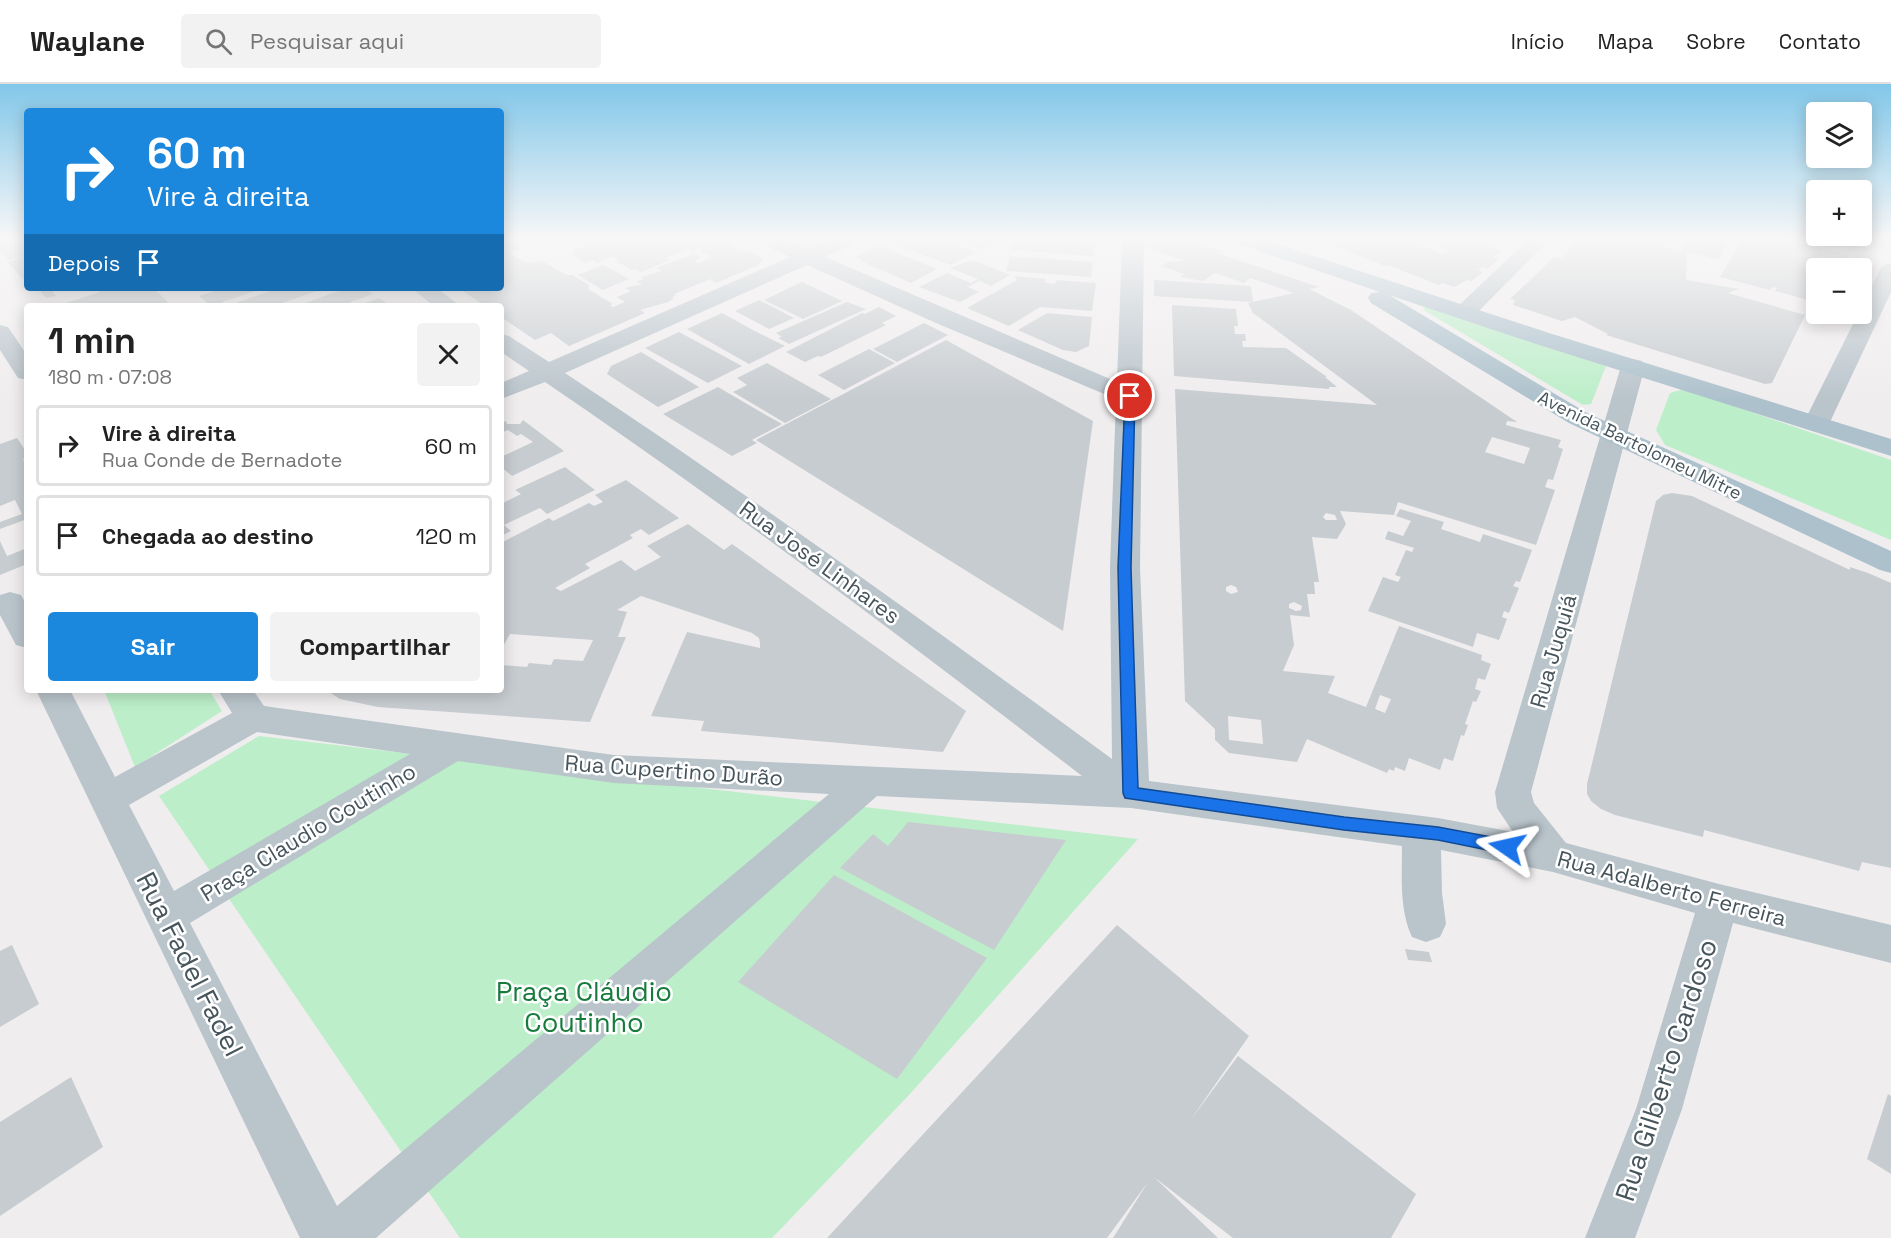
<!DOCTYPE html>
<html lang="pt">
<head>
<meta charset="utf-8">
<style>
	body { margin:0; font-family:"Space Grotesk",sans-serif; background:#f2f2f2; color:#222; height:100vh; display:flex; flex-direction:column; font-size:22px; white-space:nowrap }
	* { box-sizing:border-box; margin:0 }
	p { font-size:20px; color:#767676 }
	.icon { flex:none; width:33px; height:33px; fill:none; stroke:currentColor; stroke-width:2; stroke-linecap:round; stroke-linejoin:round }
	.map { position:relative; flex:1; overflow:hidden }
	.panel { position:absolute; left:24px; top:219px; width:480px; height:390px; display:flex; flex-direction:column; background:#fff; border-radius:6px; box-shadow:0 3px 15px #0003 }
	.panel>* { flex:none }
	.guide { position:absolute; left:24px; top:24px; width:480px; height:183px; border-radius:6px; box-shadow:0 3px 15px #0003; background:#1b88dd; color:#fff; overflow:hidden }
	.fabs { position:absolute; left:1806px; top:18px; display:grid; gap:12px }
	.fabs a { display:grid; place-items:center; width:66px; height:66px; border-radius:6px; background:#fff; box-shadow:0 3px 15px #0003; font-size:30px }
	.pin { position:absolute; display:grid; place-items:center; width:51px; height:51px; color:#fff; margin:-26px; border:3px solid #fff; border-radius:50%; box-shadow:0 2px 6px #0007 }
	.me { position:absolute; width:66px; margin:-33px; rotate:281deg; stroke-linejoin:round; filter:drop-shadow(0 0 4px #0008) }
	.turn { display:flex; align-items:center; gap:21px; height:126px; padding:0 24px; font-size:27px }
	.turn .icon { width:78px; height:78px; stroke-width:2.5 }
	.turn b { display:block; font-size:42px; line-height:51px }
	.then { display:flex; align-items:center; height:57px; padding:0 24px; background:#0003; gap:12px; font-size:22px }
	.round { display:grid; place-items:center; flex:none; width:63px; height:63px; border-radius:6px; background:#f2f2f2 }
	.head { display:flex; align-items:center; justify-content:space-between; height:102px; padding:0 24px }
	h1 { font-size:36px; font-weight:800; line-height:45px }
	.cta { display:flex; gap:12px; margin-top:auto; padding:12px 24px }
	.cta a { flex:1; height:69px; border-radius:6px; background:#1b88dd; color:#fff; font-size:24px; font-weight:800; line-height:69px; text-align:center }
	.cta a+a { background:#f2f2f2; color:#222 }
	ul { padding:0; list-style:none }
	li { display:flex; align-items:center; gap:18px; height:81px; margin:0 12px 9px; padding:0 12px; border:3px solid #e0e0e0; border-radius:6px }
	li div { flex:1 }
	li b { display:block; font-size:22px }
	li em { font-style:normal }
	header { display:flex; align-items:center; gap:36px; box-sizing:border-box; height:84px; padding:0 30px; background:#fff; border-bottom:2px solid #e0e0e0 }
	header strong { font-size:28px }
	nav { display:flex; gap:33px; margin-inline-start:auto; font-size:21px }
	.search { width:420px; height:54px; background:#f2f2f2; display:flex; align-items:center; gap:15px; box-sizing:border-box; padding:0 21px; border-radius:6px; color:#767676; font-size:22px }
	.map>svg:first-child { display:block }
</style>
</head>
<body>
<header>
<strong>Waylane</strong>
<div class="search"><svg class="icon" aria-label="search" viewBox="0 0 24 24"><circle cx="10" cy="10" r="6"/><path d="M15 15l6 6"/></svg>Pesquisar aqui</div>
<nav><a>Início</a><a>Mapa</a><a>Sobre</a><a>Contato</a></nav>
</header>
<div class="map">
<svg width="1891" height="1154" viewBox="0 0 1891 1154">
	<rect width="100%" height="100%" fill="#f0edee"/>
	<g fill="#bceec9">
		<path d="M1427 222 1606 282 1591 320 1583 321 1425 227 1423 224Z"/>
		<path d="M1684 305 1891 376V456L1665 361 1656 346 1670 309Z"/>
		<path d="M104 606H209L222 627 135 683Z"/>
		<path d="M259 652 1138 755 909 1011 772 1154H460L159 712Z"/>
	</g>
	<g fill="#c7ccd0" fill-rule="evenodd">
		<path d="M0 155H24L27 158V171L9 176 0 166Z"/>
		<path d="M516 155H547L530 161 523 157 514 160 522 164 508 169 528 179 542 177 566 191H572L589 201 588 205 613 220 610 221 613 223 625 218 617 213 631 207 625 204 643 200 636 198 644 195 641 193 662 187 656 184 694 170 702 173 694 177 699 179 712 173 699 166 704 164 702 163 692 167 688 165 665 174 670 176 641 188 636 185 632 186 616 177 619 176 613 172 597 179 593 176 586 179 571 170 576 169 572 166 589 160 570 155H719L734 164 751 168 763 175 758 181 716 199 710 195 674 210 676 211 672 213 674 214 668 218 640 226 645 229 569 262 551 249 535 256 501 233V222H485L460 205 501 204V160Z"/>
		<path d="M893 155H941L975 168 951 181 887 158Z"/>
		<path d="M953 155H1003L982 166Z"/>
		<path d="M1014 155H1051L1095 158 1094 172 1011 166Z"/>
		<path d="M1161 155H1184L1220 167 1217 169 1319 203 1309 205 1351 226 1517 338 1507 337 1506 341 1561 356 1558 363 1563 365 1553 396 1548 395 1545 403 1555 406 1536 461 1398 418 1394 431 1340 427 1346 440 1337 455 1312 453 1319 498H1314L1315 510H1307L1310 533 1290 531 1294 561 1283 587 1335 592 1328 609 1366 623 1399 542 1482 571 1481 576 1491 580 1485 596 1478 594 1475 605 1481 607 1476 618 1473 617 1465 640 1468 641 1464 652 1461 651 1453 677 1444 674 1440 686 1409 674 1405 687 1395 683 1394 687 1389 685 1387 689 1307 655 1297 678 1229 669 1215 656V645L1185 617 1175 305 1377 321 1253 229 1248 219 1294 209 1250 194 1244 199 1215 189 1203 197 1180 193 1184 190 1161 182 1168 178 1186 177 1147 164ZM1492 353 1530 364 1524 380 1485 368ZM1326 429 1335 431 1337 436H1326L1323 433ZM1231 501 1236 503 1238 508 1231 510 1226 507V503ZM1294 518 1302 522 1301 526 1296 527 1289 524V520ZM1380 611 1391 615 1385 629 1375 625ZM1228 632 1261 636 1263 660 1229 656Z"/>
		<path d="M1324 155H1409L1417 158 1415 160 1443 170 1450 165 1427 158 1432 155H1456L1500 163 1496 165 1502 167 1493 173 1499 175 1487 185 1482 183 1478 186 1483 188 1471 197 1467 196 1454 203 1442 199 1439 201 1388 181 1385 182 1345 166Z"/>
		<path d="M1580 155H1669L1661 163 1687 169 1686 196 1739 205 1728 209 1805 231 1772 299 1765 300 1606 251 1608 250 1575 233 1562 237 1513 221 1515 216 1510 215 1554 173 1561 174Z"/>
		<path d="M1688 155H1730L1718 175 1680 166Z"/>
		<path d="M1743 155H1781L1850 171 1844 184H1816V218L1775 207 1777 204 1772 203 1770 206 1720 193Z"/>
		<path d="M879 161 895 168 937 185 911 199 861 177 864 176 856 173Z"/>
		<path d="M27 172V199L7 178Z"/>
		<path d="M1010 172 1093 178 1091 193 1006 187Z"/>
		<path d="M973 176 1010 191 991 202 979 197 968 203 979 208 960 218 919 203 947 189 971 199 978 195 950 184Z"/>
		<path d="M603 181 629 195 603 206 578 191Z"/>
		<path d="M1014 192 1046 195 1045 199 1055 200 1056 196 1096 199 1092 227 1040 223 1009 242 967 224 1017 196Z"/>
		<path d="M1154 196 1251 202 1253 218 1154 212Z"/>
		<path d="M802 198 842 217 803 235 764 216Z"/>
		<path d="M38 204H50L56 212 46 214Z"/>
		<path d="M96 204H153L168 218 156 222H57L100 208Z"/>
		<path d="M224 204H264L211 222 199 212Z"/>
		<path d="M279 204H325L274 222H227Z"/>
		<path d="M347 204H365L373 210 340 222H297Z"/>
		<path d="M379 214 391 222H357Z"/>
		<path d="M759 216 794 234 769 245 735 227Z"/>
		<path d="M847 218 866 225 789 260 778 254 782 253 776 249Z"/>
		<path d="M1172 221 1236 225 1238 242H1234L1235 250H1245L1246 257H1242L1243 263 1286 264 1327 293H1325L1337 303H1329V305L1174 292Z"/>
		<path d="M879 223 896 232 882 239 886 241 821 273 818 272 805 278 786 268 862 229 865 230Z"/>
		<path d="M722 229 753 246 785 262 749 280 687 245Z"/>
		<path d="M1047 229 1092 233 1089 262 1076 268 1063 266 1018 246Z"/>
		<path d="M924 239 948 251 897 278 873 265Z"/>
		<path d="M679 248 742 282 708 299 645 264Z"/>
		<path d="M946 256 1093 337 1063 547 756 356Z"/>
		<path d="M869 265 895 279 844 306 818 291Z"/>
		<path d="M641 268 699 303 658 323 607 290 611 282Z"/>
		<path d="M767 279 831 315 785 339 733 308 747 301 737 294Z"/>
		<path d="M718 303 759 327 782 340 752 356 757 359 732 372 663 330Z"/>
		<path d="M523 336 564 367 512 392 501 383V373L533 358 521 350 517 352 508 346 501 349V339L506 337 507 340H520Z"/>
		<path d="M17 354 27 369V373L23 375 24 377H27V435L0 445V438L22 430 15 416 0 422V360Z"/>
		<path d="M565 383 595 406 547 430 540 424 504 441 511 447 501 452V420L521 410 515 406Z"/>
		<path d="M626 396 679 434 649 451 641 445 630 451 633 454 585 480 590 484 555 504 561 507 621 476 635 487 661 473 647 462 688 440 724 466 732 460 966 627 943 668 701 647 704 637 651 632 687 548 760 564V559L759 554 752 549 641 512 617 526 627 528 618 553H626L590 638 378 623 340 615 326 606H501V581L527 583 529 579 551 581 554 575 583 577 593 556 510 550 501 566V459L549 434 553 437 589 419 594 422 603 418 595 411Z"/>
		<path d="M1672 409 1692 412 1850 486V483L1868 489 1891 499V784L1862 778 1859 787 1704 746 1703 753 1615 731 1601 725 1591 717 1587 710V700L1656 417 1663 411Z"/>
		<path d="M1400 425 1444 438 1441 445 1480 458 1483 450 1532 466 1520 498 1516 497 1513 502 1519 504 1509 529 1504 527 1502 533 1507 535 1499 556 1477 549 1473 563 1368 527 1383 493 1398 498 1401 493 1395 491 1406 466 1412 468 1414 464 1385 455 1388 447 1403 452 1411 437 1396 432Z"/>
		<path d="M0 457 7 472 27 464V480L0 491Z"/>
		<path d="M908 738 1066 756 994 866 840 784 873 750 888 762Z"/>
		<path d="M834 791 987 874 897 995 738 898Z"/>
		<path d="M1117 841 1249 952 1189 1038 1238 972 1416 1110 1391 1154H1233L1154 1093 1218 1154H1113L1148 1098 1107 1154H827Z"/>
		<path d="M12 861 39 920 0 943V867Z"/>
		<path d="M1405 865 1429 868 1432 878 1408 876Z"/>
		<path d="M71 993 103 1063 0 1132V1038Z"/>
		<path d="M1888 1010 1891 1012V1090L1867 1075Z"/>
	</g>
	<g fill="none" stroke-linecap="round" stroke-linejoin="round">
		<g fill="#b9c4cb" fill-rule="evenodd">
			<path d="M757 155H783L807 165 832 155H858L855 159 825 173 1117 298 1122 158 1124 155H1144L1140 484 1149 697 1438 734 1513 748 1497 724 1495 708 1621 282 1624 277 1633 275 1642 277 1645 282 1531 708 1534 719 1566 759 1719 800 1891 841V879L1733 839 1682 1025 1635 1154H1585L1636 1025 1695 829 1553 788 1441 766 1442 809 1446 840 1440 853 1426 858 1412 853C1399 825 1402 792 1402 762L1131 724 877 712 376 1154H300L36 606H70L115 693 232 629 218 606H253L264 622 614 671 1082 692C906 556 729 423 545 298L501 315V299L529 287 501 268V250L509 252 549 278 790 173 760 159ZM807 181 936 239 1116 315 1110 484 1112 675C932 543 751 412 565 289ZM257 648 410 670 174 807 129 721ZM458 677 614 699 829 710 337 1122 190 839Z"/>
			<path d="M1529 155H1550L1473 233 1465 235 1457 233 1454 228 1457 223Z"/>
			<path d="M1891 179V208L1829 340 1825 345 1816 348 1807 345 1803 340 1858 230H1862V223L1880 185 1884 181Z"/>
			<path d="M411 204H437L460 222H434Z"/>
			<path d="M0 241 8 243 27 271V296L18 294 0 266Z"/>
			<path d="M10 508 21 511 27 522V564L16 561 0 531V511Z"/>
		</g>
		<path fill="#adc1cc" fill-rule="evenodd" d="M1233 155H1262L1549 249 1891 355V372L1533 259 1389 211 1587 329 1891 467V489L1880 486 1569 339 1371 219 1368 214 1371 209 1380 208 1236 159Z"/>
	</g>
	<linearGradient id="sky" x2="0" y2="1"><stop stop-color="#82c7e9"/><stop offset="0.49" stop-color="#f8f7f7"/><stop offset="1" stop-color="#f8f7f7" stop-opacity="0"/></linearGradient>
	<rect width="1891" height="316" fill="url(#sky)"/>
	<path fill="#1a73e8" stroke="#114b97" stroke-width="1.5" d="M1130 309 1135 312 1131 484 1138 704 1344 733 1438 743 1507 756 1513 758 1515 763 1513 768 1507 770 1438 756 1344 746 1125 714 1123 709 1118 484 1125 312Z"/>
	<g text-anchor="middle" dominant-baseline="central" stroke-width="5" stroke-linejoin="round" paint-order="stroke">
		<g font-size="18" fill="#46545b" stroke="#fff">
			<text transform="translate(1640 361) rotate(26)">Avenida Bartolomeu Mitre</text>
		</g>
		<g font-size="22" fill="#46545b" stroke="#fff">
			<text transform="translate(820 478) rotate(36)">Rua José Linhares</text>
			<text transform="translate(1553 567) rotate(-74)">Rua Juquiá</text>
			<text transform="translate(674 686) rotate(4)">Rua Cupertino Durão</text>
			<text transform="translate(308 748) rotate(-31)">Praça Claudio Coutinho</text>
			<text transform="translate(1672 804) rotate(15)">Rua Adalberto Ferreira</text>
		</g>
		<g font-size="27" fill="#46545b" stroke="#fff">
			<text transform="translate(190 880) rotate(63)">Rua Fadel Fadel</text>
			<text transform="translate(1666 986) rotate(-72)">Rua Gilberto Cardoso</text>
		</g>
		<g font-size="27" fill="#187b3d" stroke="#fff">
			<text x="584" y="907">Praça Cláudio<tspan x="584" dy="31">Coutinho</tspan></text>
		</g>
	</g>
</svg>
<div class="fabs">
<a><svg class="icon" aria-label="layers" viewBox="0 0 24 24"><path d="M12 4l9 5-9 5-9-5zM3 14l9 5 9-5"/></svg></a>
<a>+</a>
<a>−</a>
</div>
<div class="pin" style="left:1130px;top:312px;background:#d93025"><svg class="icon" aria-label="arrive" viewBox="0 0 24 24"><path d="M6 21V4h12l-3 4 3 4H6"/></svg></div>
<svg class="me" style="left:1507px;top:763px" viewBox="-20 -20 40 40"><path d="M0-17L14 15 0 8-14 15z" fill="#1a73e8" stroke="#fff" stroke-width="4"/></svg>
<div class="guide">
<div class="turn"><svg class="icon" aria-label="right" viewBox="0 0 24 24"><path d="M7 20v-9h11M14 6l5 5-5 5"/></svg><div><b>60 m</b>Vire à direita</div></div>
<div class="then">Depois<svg class="icon" aria-label="arrive" viewBox="0 0 24 24"><path d="M6 21V4h12l-3 4 3 4H6"/></svg></div>
</div>
<section class="panel">
<div class="head"><div><h1>1 min</h1><p>180 m · 07:08</p></div><a class="round"><svg class="icon" aria-label="close" viewBox="0 0 24 24"><path d="M6 6l12 12M18 6L6 18"/></svg></a></div>
<ul>
<li><svg class="icon" aria-label="right" viewBox="0 0 24 24"><path d="M7 20v-9h11M14 6l5 5-5 5"/></svg><div><b>Vire à direita</b><p>Rua Conde de Bernadote</p></div><em>60 m</em></li>
<li><svg class="icon" aria-label="arrive" viewBox="0 0 24 24"><path d="M6 21V4h12l-3 4 3 4H6"/></svg><div><b>Chegada ao destino</b></div><em>120 m</em></li>
</ul>
<div class="cta"><a>Sair</a><a>Compartilhar</a></div>
</section>
</div>
</body>
</html>
